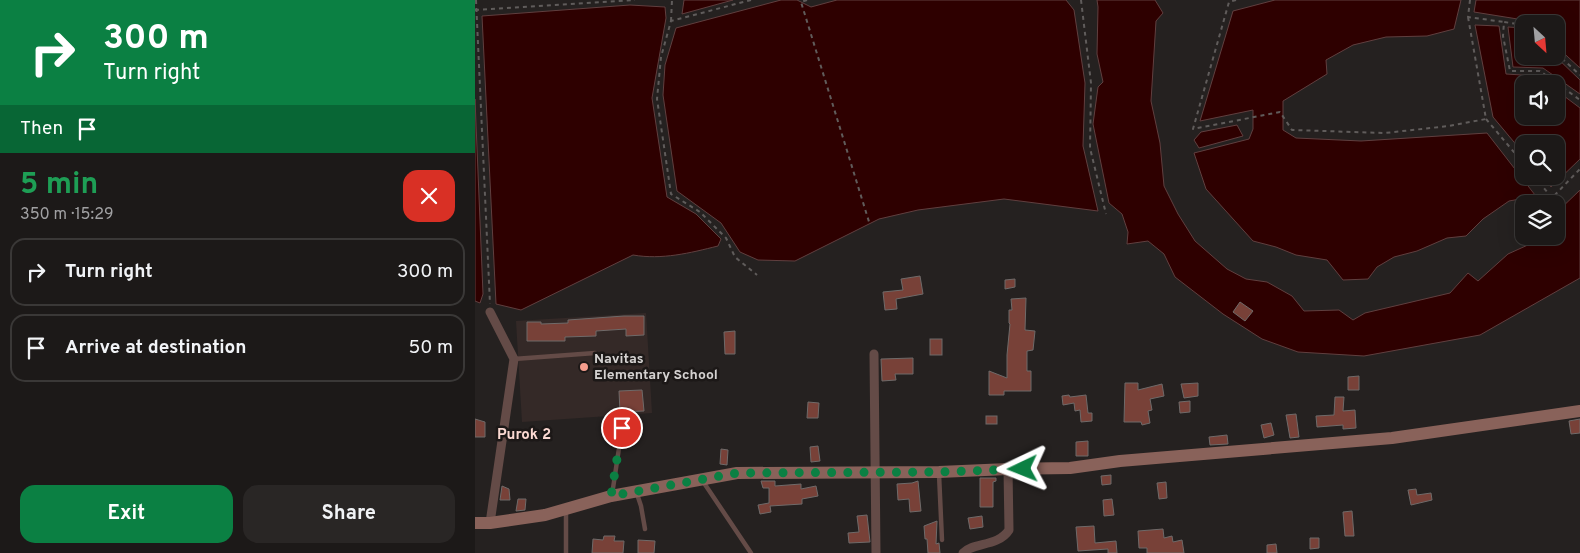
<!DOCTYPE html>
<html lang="en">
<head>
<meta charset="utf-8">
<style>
	body { margin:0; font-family:Overpass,sans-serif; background:#292625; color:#f1f3f6; height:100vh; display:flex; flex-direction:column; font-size:19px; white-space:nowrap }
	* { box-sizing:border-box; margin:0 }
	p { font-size:16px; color:#a0a0a2 }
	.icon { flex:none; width:28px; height:28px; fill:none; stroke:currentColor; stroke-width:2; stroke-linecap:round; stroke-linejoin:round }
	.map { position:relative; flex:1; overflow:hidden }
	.drawer { display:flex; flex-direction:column; background:#1c1918; width:475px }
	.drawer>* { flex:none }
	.guide { background:#0b8043; color:#fff; overflow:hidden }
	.needle { width:32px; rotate:154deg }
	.buttons { position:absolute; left:1040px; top:15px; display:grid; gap:10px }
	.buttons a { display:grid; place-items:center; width:50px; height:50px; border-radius:10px; background:#1c1918; box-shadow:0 5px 20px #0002,0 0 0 1px #3a3837; font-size:25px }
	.pin { position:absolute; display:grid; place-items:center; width:42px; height:42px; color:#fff; margin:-21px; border:2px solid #fff; border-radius:50%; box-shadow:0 1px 5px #0007 }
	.me { position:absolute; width:55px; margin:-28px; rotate:268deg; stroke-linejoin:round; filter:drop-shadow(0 0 4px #0008) }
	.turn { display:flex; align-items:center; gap:18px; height:105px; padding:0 20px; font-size:22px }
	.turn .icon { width:65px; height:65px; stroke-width:2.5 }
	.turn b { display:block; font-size:35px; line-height:42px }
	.then { display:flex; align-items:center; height:48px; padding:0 20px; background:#0003; gap:10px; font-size:19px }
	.round { display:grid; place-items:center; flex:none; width:52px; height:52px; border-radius:15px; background:#292625 }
	.headline { display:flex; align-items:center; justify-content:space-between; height:85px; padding:0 20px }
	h1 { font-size:30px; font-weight:700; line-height:38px; color:#1e9e55 }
	.action { display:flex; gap:10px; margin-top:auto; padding:10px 20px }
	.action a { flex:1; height:58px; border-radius:15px; background:#0b8043; color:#fff; font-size:20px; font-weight:700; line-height:58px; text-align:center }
	.action a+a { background:#292625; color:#f1f3f6 }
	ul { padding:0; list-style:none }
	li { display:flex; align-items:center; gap:15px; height:68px; margin:0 10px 8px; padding:0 10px; border:2px solid #3a3837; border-radius:15px }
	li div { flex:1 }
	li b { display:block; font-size:19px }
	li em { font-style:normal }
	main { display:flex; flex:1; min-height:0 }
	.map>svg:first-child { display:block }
</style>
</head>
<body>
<main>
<section class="drawer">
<div class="guide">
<div class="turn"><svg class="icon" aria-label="right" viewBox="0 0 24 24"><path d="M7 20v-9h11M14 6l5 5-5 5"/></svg><div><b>300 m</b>Turn right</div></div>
<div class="then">Then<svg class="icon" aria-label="arrive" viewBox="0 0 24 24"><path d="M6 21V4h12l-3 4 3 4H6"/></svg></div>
</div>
<div class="headline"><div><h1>5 min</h1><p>350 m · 15:29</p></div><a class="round" style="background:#d93025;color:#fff"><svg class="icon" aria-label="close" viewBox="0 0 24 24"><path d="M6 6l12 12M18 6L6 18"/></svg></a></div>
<ul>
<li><svg class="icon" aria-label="right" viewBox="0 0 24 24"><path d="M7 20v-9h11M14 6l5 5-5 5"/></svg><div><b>Turn right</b></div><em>300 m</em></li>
<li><svg class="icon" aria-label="arrive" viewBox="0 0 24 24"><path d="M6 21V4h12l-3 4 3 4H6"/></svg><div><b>Arrive at destination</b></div><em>50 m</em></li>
</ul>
<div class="action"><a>Exit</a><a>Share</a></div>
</section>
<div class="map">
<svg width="1105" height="553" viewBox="0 0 1105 553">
	<rect width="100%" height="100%" fill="#252120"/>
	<path fill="#342927" d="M171 313 177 413 47 422 41 321Z"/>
	<g fill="#2e0000" stroke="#603f3f">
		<path d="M209 0H258L207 14Z"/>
		<path d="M306 0H322L336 7 362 0H591L599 10 610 83 608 146 623 211 529 199 443 210 404 219 320 261 283 260 265 252 246 223 202 191 188 95 190 65 201 28Z"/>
		<path d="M622 0H680L688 13 681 21 676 101 685 143 689 186 703 214 720 241 752 269 771 279 792 282 817 296 829 311 864 310 878 320 890 313 975 293 993 273 1003 281 1033 254 1066 239 1068 236H1081V213L1105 190V278L1005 335 889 356 823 352 787 339 748 314 700 277 689 254 673 241 652 244 653 232 647 214 634 203 618 124 623 87 628 82 622 54 623 7Z"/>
		<path d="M800 0H986L979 29 952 36 911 37 878 45 851 60 852 74 808 101V130L821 138 886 141 1012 133 1067 204 1045 199 1034 201 1008 219 991 236 972 238 942 251 919 257 902 267 893 279 868 280 852 260 821 255 801 247 778 241 731 189 719 153 774 139 778 129V110L725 121 758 11Z"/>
		<path d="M1001 0H1105V68L1081 46V24H1059L1055 21 999 12Z"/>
		<path d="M155 5 190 7 191 18 177 98 192 197 221 214 246 239 243 246C215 253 187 260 158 255L46 310 21 304 7 16Z"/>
		<path d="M1000 25 1024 26 1031 74 1062 76 1073 84H1049V116H1081V90L1105 108V159L1076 187 1067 176H1081V144H1049V154L1018 117Z"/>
		<path d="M1033 27 1049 28V56H1080L1105 80V94L1068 68 1038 67Z"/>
		<path d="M0 99 8 294 5 303 0 301Z"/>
		<path d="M762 125 768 136 724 148 719 140 726 132Z"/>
	</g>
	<g fill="#784138" stroke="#6f6a69">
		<path d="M445 276 448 294 421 299 422 309 410 310 408 292 428 290 426 279Z"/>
		<path d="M540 279V287L530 289V280Z"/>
		<path d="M551 298 550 330 560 331 558 350 552 351V371H556V391H529V395H514V371L532 378V355L535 324 534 323V310H537L536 299Z"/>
		<path d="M765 302 778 311 770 321 758 312Z"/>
		<path d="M149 316H169V335L151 336V329L121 331V336L90 337V341H52V322H66V324L93 323V320Z"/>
		<path d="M260 331V354H250L249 332Z"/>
		<rect x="455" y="339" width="12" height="16"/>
		<path d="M438 358V374H420L421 380 407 381 406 359Z"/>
		<path d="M884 376V390H873V377Z"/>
		<path d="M650 383H663V390L687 384 689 396 675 399 677 410 673 411 675 423 667 425 666 422H649Z"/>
		<path d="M723 383V396L709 398 706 384Z"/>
		<path d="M167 390 169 411 145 412 144 391Z"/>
		<path d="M594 395 595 397 611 395 613 413H617V421L606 422 605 410 600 411 599 403 588 405 587 396Z"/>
		<path d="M860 397H869L868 411 880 410 881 428 868 429V425L842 427 841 416 859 415Z"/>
		<path d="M715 401V412L705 413 704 402Z"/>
		<path d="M333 402 344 403 343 418H332Z"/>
		<path d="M821 414 824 437 815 438 811 415Z"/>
		<rect x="511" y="416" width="11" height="8"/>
		<path d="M0 419 10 422V437H0Z"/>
		<path d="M1105 419V433L1096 434 1094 421Z"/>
		<path d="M796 423 799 435 789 438 786 425Z"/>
		<path d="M752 435 753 444 735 445 734 437Z"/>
		<path d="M613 441V456H601V442Z"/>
		<path d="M343 446 345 461 336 462 335 447Z"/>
		<path d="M246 449 253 450 252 465 245 464Z"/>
		<path d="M636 475V484L627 485 626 476Z"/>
		<path d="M505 478H521V481L518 482V507H505Z"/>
		<path d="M286 481H300V486L326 484V489L341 486 343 496 327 499V504L295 506 296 512 285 514 283 505 294 503V488H288Z"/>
		<path d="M443 481 446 511 435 512 434 499 423 500 422 484 437 483Z"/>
		<path d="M691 482 692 498 684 499 682 483Z"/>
		<path d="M27 486 34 489 35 500H25Z"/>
		<path d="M941 489 942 495 956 493 957 500 936 505 933 490Z"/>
		<path d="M43 499H51L50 510 41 511Z"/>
		<path d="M637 499 639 515 629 516 628 500Z"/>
		<path d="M877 511 879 536H870L868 512Z"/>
		<path d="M392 515 395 542 374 543 373 533 384 532 382 516Z"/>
		<path d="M507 516 508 527 495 529 493 518Z"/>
		<path d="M462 521 461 544 464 543 465 553H453L452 539H450L449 526Z"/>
		<path d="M619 526 620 543 641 541 642 553H633V549L603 551 601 527Z"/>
		<path d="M688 529 689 538 697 536 698 542 707 540 709 553H672V548H664L663 531Z"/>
		<path d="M129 536H140L139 541H149L148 553H117L118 539 128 540Z"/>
		<path d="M835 538H844V548L835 549Z"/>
		<path d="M163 540 180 541 179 553H163Z"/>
		<path d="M801 544 802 553H792V545Z"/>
	</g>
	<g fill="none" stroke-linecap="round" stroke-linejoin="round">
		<g stroke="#605c5b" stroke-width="2" stroke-dasharray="4 4" stroke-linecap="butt">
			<path d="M1 0 15 304"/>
			<path d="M276 0 196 21 186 57 182 99 196 194 225 212 251 238 260 257 282 275"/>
			<path d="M332 0 326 2 395 225"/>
			<path d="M606 0 616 83 615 148 631 214"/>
			<path d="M761 0 754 2 718 129 805 112 817 130 910 133 974 126 1011 119 993 17"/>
			<path d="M995 0 993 17 1029 22"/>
			<path d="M0 10 160 0"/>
			<path d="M196 21 197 0"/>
			<path d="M1049 25 1029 22 1028 36 1035 71H1065L1105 100"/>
			<path d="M1081 53 1105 75"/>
			<path d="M1011 119 1049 164"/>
			<path d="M1059 176 1077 198 1105 169"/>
		</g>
		<g stroke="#644b47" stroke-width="4.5">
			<path d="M39 359 120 353"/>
			<path d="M464 474 467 540"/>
			<path d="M227 480 276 553"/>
			<path d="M162 494 166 506 170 529"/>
			<path d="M137 495 147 428"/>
			<path d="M91 553V511"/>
		</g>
		<g stroke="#644b47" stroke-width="9">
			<path d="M399 354 401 553"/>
			<path d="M15 523 39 359 15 312"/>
			<path d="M488 553C498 542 523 547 534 530L533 469"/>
		</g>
		<path stroke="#89625a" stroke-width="12" d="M0 523H15L70 515 136 496 262 473 464 472 533 469 595 468 645 461 917 438 1105 411"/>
	</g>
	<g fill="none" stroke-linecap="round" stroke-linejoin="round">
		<path stroke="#0b8043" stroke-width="9" stroke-dasharray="0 16.2" d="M147 428 136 496 262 473 464 472 548 469"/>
	</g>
	<circle fill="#f49d8d" stroke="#1c1817" stroke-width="2" cx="109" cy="367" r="5"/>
	<g text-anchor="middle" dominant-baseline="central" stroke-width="5" stroke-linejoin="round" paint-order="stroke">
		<g font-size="14" font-weight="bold" fill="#d5d2d1" stroke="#1c1817" text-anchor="start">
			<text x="119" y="359">Navitas<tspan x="119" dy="16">Elementary School</tspan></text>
		</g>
		<g font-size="15" font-weight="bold" fill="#fbd9d2" stroke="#1c1817">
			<text x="49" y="435">Purok 2</text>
		</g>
	</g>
</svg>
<div class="buttons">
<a><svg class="needle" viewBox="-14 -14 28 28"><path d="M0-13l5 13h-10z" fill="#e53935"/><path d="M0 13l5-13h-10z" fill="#a0a0a2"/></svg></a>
<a><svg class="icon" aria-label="sound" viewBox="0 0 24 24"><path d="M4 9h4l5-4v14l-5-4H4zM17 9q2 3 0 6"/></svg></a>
<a><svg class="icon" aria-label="search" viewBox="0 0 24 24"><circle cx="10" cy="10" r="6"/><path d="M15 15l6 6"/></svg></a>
<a><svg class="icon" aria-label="layers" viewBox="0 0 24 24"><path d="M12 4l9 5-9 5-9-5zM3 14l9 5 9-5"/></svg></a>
</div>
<div class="pin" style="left:147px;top:428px;background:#d93025"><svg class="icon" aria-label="arrive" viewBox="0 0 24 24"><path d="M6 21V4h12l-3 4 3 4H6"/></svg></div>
<svg class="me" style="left:548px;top:469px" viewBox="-20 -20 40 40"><path d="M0-17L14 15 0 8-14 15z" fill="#0b8043" stroke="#fff" stroke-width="4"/></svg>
</div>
</main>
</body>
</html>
